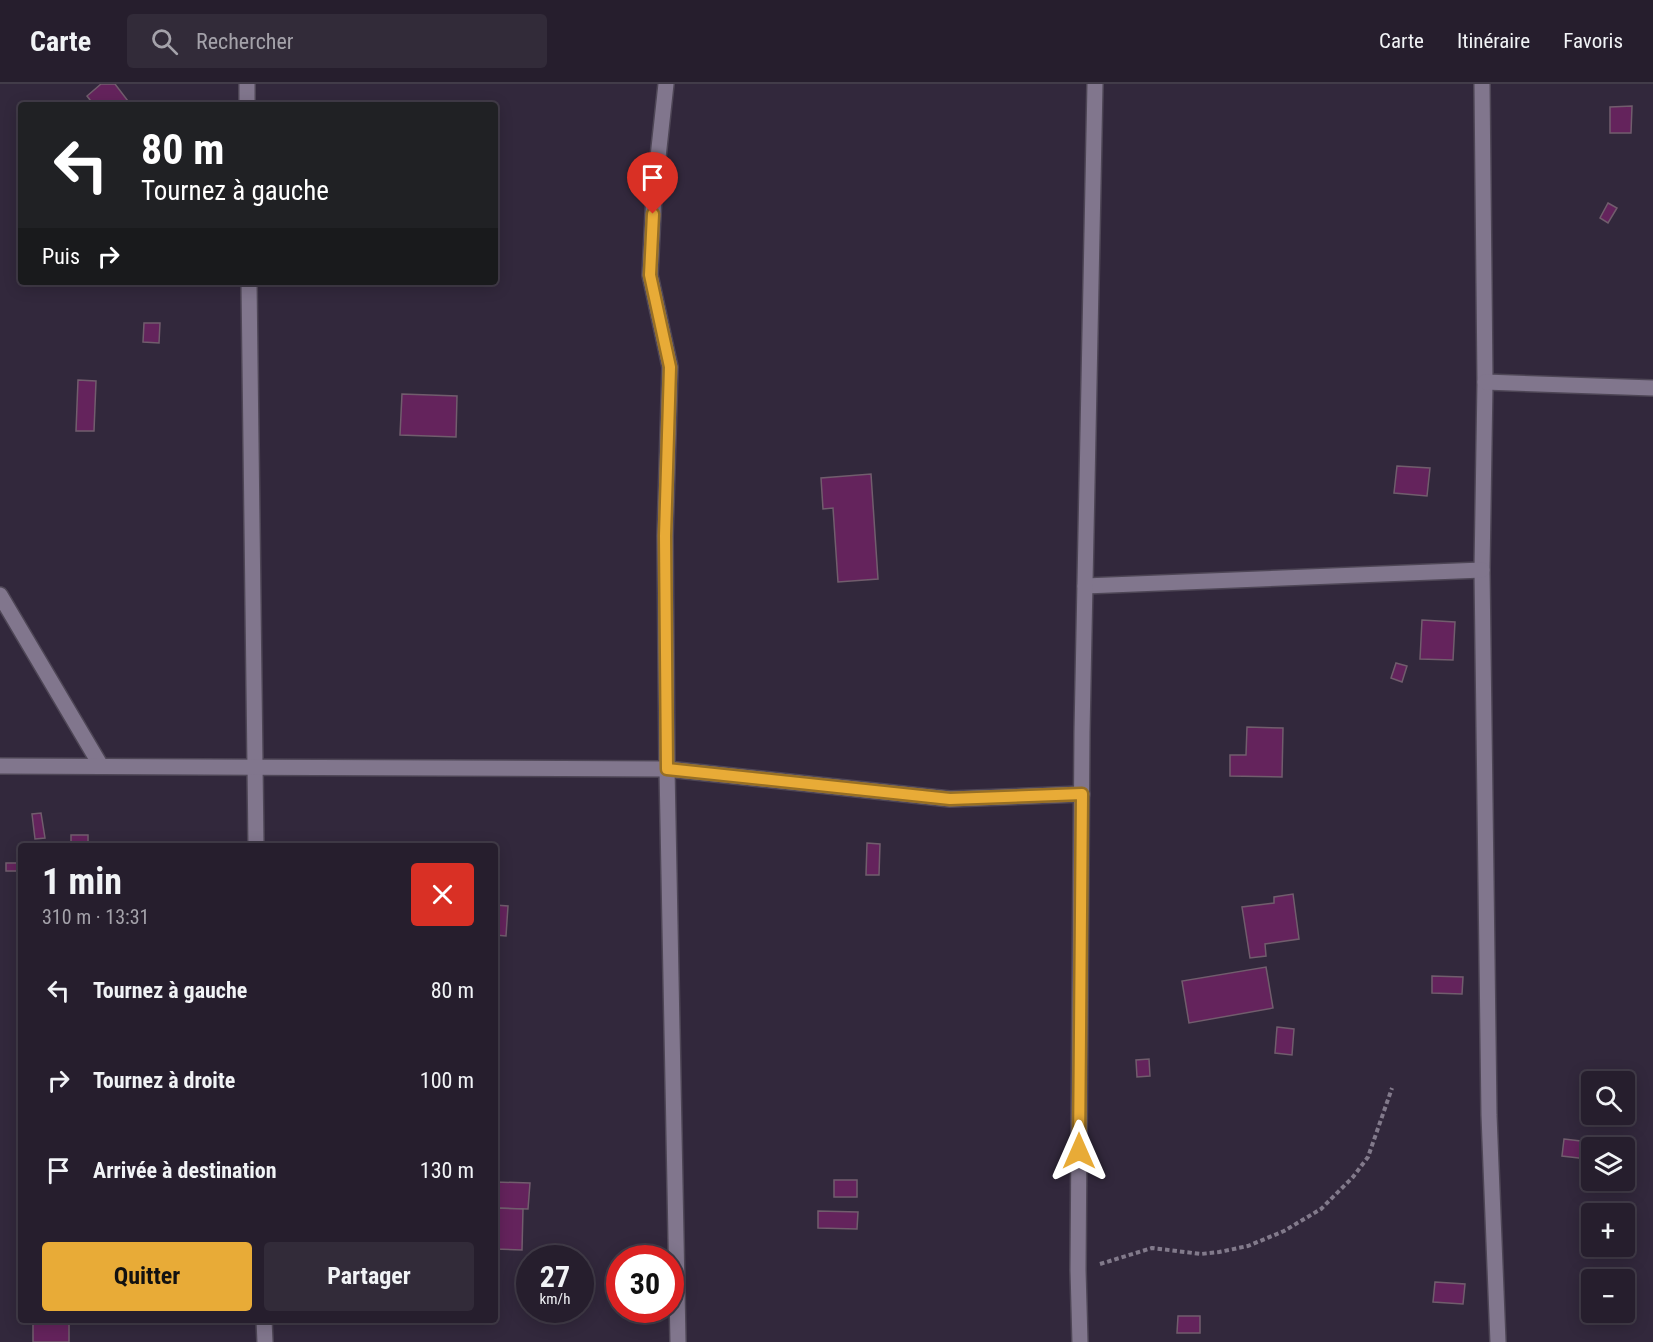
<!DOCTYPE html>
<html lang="fr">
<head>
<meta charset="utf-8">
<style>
	body { margin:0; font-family:"Roboto Condensed",sans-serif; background:#322b39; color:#f1f3f6; height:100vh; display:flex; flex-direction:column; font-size:22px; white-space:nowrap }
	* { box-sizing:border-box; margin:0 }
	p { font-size:20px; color:#a4a2aa }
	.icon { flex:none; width:33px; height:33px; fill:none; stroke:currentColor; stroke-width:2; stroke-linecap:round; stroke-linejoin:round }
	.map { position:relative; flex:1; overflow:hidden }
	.sheet { position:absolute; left:18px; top:759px; width:480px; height:480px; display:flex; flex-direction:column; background:#261e2d; border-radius:6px; box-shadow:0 3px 15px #0003,0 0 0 2px #423c49 }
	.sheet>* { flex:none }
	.hud { position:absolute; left:18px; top:18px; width:480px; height:183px; border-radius:6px; box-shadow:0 3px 15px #0003,0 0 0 2px #423c49; background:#202124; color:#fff; overflow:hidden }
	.buttons { position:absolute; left:1581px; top:987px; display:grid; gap:12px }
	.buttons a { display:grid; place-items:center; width:54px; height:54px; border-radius:6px; background:#261e2d; box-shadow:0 3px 15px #0003,0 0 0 2px #423c49; font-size:30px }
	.speed { position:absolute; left:516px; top:1161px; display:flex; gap:12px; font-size:30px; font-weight:700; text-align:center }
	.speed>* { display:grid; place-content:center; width:78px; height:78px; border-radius:50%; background:#261e2d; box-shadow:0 3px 15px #0003,0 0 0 2px #423c49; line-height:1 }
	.speed small { font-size:15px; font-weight:400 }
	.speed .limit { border:9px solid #d22; background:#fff; color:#111 }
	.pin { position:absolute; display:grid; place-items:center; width:51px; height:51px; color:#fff; margin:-62px -26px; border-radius:50% 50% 50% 0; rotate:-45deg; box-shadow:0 0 6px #0007 }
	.pin .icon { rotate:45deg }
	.me { position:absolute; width:66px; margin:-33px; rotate:0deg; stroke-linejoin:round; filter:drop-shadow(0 0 4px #0008) }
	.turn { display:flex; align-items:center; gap:21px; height:126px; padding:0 24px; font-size:27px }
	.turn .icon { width:78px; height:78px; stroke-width:2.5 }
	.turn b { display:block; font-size:42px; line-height:51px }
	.then { display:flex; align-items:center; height:57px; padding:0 24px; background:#0003; gap:12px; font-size:22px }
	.round { display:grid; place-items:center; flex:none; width:63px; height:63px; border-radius:6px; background:#322b39 }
	.headline { display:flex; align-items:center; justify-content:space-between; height:102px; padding:0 24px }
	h1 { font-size:36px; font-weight:700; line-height:45px }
	.button { display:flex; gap:12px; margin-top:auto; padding:12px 24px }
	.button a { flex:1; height:69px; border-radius:6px; background:#e8ab37; color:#111; font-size:24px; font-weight:700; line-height:69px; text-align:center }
	.button a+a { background:#322b39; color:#f1f3f6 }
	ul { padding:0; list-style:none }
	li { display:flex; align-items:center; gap:18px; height:90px; padding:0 24px }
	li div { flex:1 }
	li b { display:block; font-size:22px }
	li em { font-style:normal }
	header { display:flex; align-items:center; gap:36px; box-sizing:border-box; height:84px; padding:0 30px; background:#261e2d; border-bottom:2px solid #423c49 }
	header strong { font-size:28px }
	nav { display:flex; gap:33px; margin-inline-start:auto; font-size:21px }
	.search { width:420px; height:54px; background:#322b39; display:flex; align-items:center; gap:15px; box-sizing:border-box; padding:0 21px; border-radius:6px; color:#a4a2aa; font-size:22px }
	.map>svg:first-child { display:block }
</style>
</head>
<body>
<header>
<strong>Carte</strong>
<div class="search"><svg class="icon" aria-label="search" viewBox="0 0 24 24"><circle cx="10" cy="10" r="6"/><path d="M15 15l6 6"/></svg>Rechercher</div>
<nav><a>Carte</a><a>Itinéraire</a><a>Favoris</a></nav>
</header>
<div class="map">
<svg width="1653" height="1258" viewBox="0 0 1653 1258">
	<rect width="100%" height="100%" fill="#32283c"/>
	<g fill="#64235c" stroke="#715d6d" stroke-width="1.5">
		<path d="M101 0H115L131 21H94L87 12Z"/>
		<path d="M1632 22 1631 49H1610V23Z"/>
		<path d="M1608 119 1617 124 1608 139 1600 134Z"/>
		<path d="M144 239H160L159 259 143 258Z"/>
		<path d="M78 296 96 297 94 347H76Z"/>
		<path d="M402 310 457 312 456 353 400 351Z"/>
		<path d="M1397 382 1430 384 1427 412 1394 409Z"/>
		<path d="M871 390 878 495 838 498 833 424 823 425 821 394Z"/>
		<path d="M1422 536 1455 538 1453 576 1420 575Z"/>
		<path d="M1396 579 1407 582 1402 598 1391 594Z"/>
		<path d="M1247 643 1283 644 1282 693 1230 692V671H1246Z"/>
		<path d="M41 729 45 754 35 755 32 730Z"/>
		<rect x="71" y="751" width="17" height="11"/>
		<path d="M867 759 880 760 879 791H866Z"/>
		<rect x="6" y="779" width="12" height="8"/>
		<path d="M1293 810 1299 855 1265 860 1266 872 1250 874 1242 823 1274 819V813Z"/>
		<path d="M495 821 508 822 506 852 495 851Z"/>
		<path d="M1266 883 1273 924 1189 939 1182 897Z"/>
		<path d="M1432 892 1463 893 1462 910 1432 909Z"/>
		<path d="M1277 943 1294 945 1292 971 1275 969Z"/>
		<path d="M1149 975 1150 992 1137 993 1136 976Z"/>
		<path d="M1564 1055 1589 1058 1587 1075 1562 1072Z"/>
		<rect x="834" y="1096" width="23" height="17"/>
		<path d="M495 1098 530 1099 528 1125 495 1124Z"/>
		<path d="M495 1124 523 1125 522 1166 495 1165Z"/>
		<path d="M818 1127 858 1128 857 1145 818 1144Z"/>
		<path d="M1435 1198 1465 1200 1463 1220 1433 1218Z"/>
		<path d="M1178 1232H1200V1249H1177Z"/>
		<rect x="33" y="1236" width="36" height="22"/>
	</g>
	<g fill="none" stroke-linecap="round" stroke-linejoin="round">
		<defs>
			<g id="street">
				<path d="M247 0V21"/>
				<path d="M666 0 654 110 650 191 670 283 665 452 667 685 678 1258"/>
				<path d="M1482 0 1485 298 1482 486 1489 1031 1498 1258"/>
				<path d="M249 198 256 762"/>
				<path d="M1485 298 1653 304"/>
				<path d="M1085 502 1482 486"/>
				<path d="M0 511 101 682"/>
				<path d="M0 682 667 685 950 715 1082 710"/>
				<path d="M264 1236 265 1258"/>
				<path d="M1080 1258 1078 1186 1082 648 1095 0"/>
			</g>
		</defs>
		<use href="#street" stroke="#4e4656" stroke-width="18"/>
		<path stroke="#827a8b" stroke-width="4" stroke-dasharray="4.5 3" stroke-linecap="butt" d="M1100 1180 1152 1164 1201 1170 1219 1168 1248 1162 1284 1147 1321 1125 1353 1093 1368 1073 1392 1004"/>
		<use href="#street" stroke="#81768d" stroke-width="15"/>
	</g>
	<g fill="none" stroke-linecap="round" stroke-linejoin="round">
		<defs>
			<path id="route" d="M653 130 650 191 670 283 665 452 667 685 950 715 1082 710 1079 1067"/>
		</defs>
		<use href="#route" stroke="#976f24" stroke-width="15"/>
		<use href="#route" stroke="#e8ab37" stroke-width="10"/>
	</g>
</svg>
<div class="buttons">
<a><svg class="icon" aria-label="search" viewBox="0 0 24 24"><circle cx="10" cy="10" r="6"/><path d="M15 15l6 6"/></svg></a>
<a><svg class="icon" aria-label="layers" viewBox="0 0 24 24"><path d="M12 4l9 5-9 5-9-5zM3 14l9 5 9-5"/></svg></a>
<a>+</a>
<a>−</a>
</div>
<div class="speed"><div>27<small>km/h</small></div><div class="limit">30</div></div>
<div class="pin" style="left:653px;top:130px;background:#d93025"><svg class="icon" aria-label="arrive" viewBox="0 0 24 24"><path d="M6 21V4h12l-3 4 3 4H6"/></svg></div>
<svg class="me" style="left:1079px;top:1067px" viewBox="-20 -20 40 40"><path d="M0-17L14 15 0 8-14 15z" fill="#e8ab37" stroke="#fff" stroke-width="4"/></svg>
<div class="hud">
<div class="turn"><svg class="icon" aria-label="left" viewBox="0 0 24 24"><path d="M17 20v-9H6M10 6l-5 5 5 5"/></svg><div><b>80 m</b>Tournez à gauche</div></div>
<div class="then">Puis<svg class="icon" aria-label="right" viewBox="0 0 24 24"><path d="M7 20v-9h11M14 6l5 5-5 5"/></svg></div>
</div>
<section class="sheet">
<div class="headline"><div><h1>1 min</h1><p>310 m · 13:31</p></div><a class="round" style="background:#d93025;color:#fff"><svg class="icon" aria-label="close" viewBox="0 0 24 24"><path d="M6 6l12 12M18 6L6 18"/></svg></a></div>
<ul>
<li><svg class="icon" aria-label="left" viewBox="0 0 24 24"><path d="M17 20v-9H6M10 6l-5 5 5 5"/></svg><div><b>Tournez à gauche</b></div><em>80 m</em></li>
<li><svg class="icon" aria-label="right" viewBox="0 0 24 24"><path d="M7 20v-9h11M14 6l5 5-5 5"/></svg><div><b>Tournez à droite</b></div><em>100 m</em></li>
<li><svg class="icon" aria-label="arrive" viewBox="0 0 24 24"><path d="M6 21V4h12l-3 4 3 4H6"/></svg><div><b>Arrivée à destination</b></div><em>130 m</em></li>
</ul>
<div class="button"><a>Quitter</a><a>Partager</a></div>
</section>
</div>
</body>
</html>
